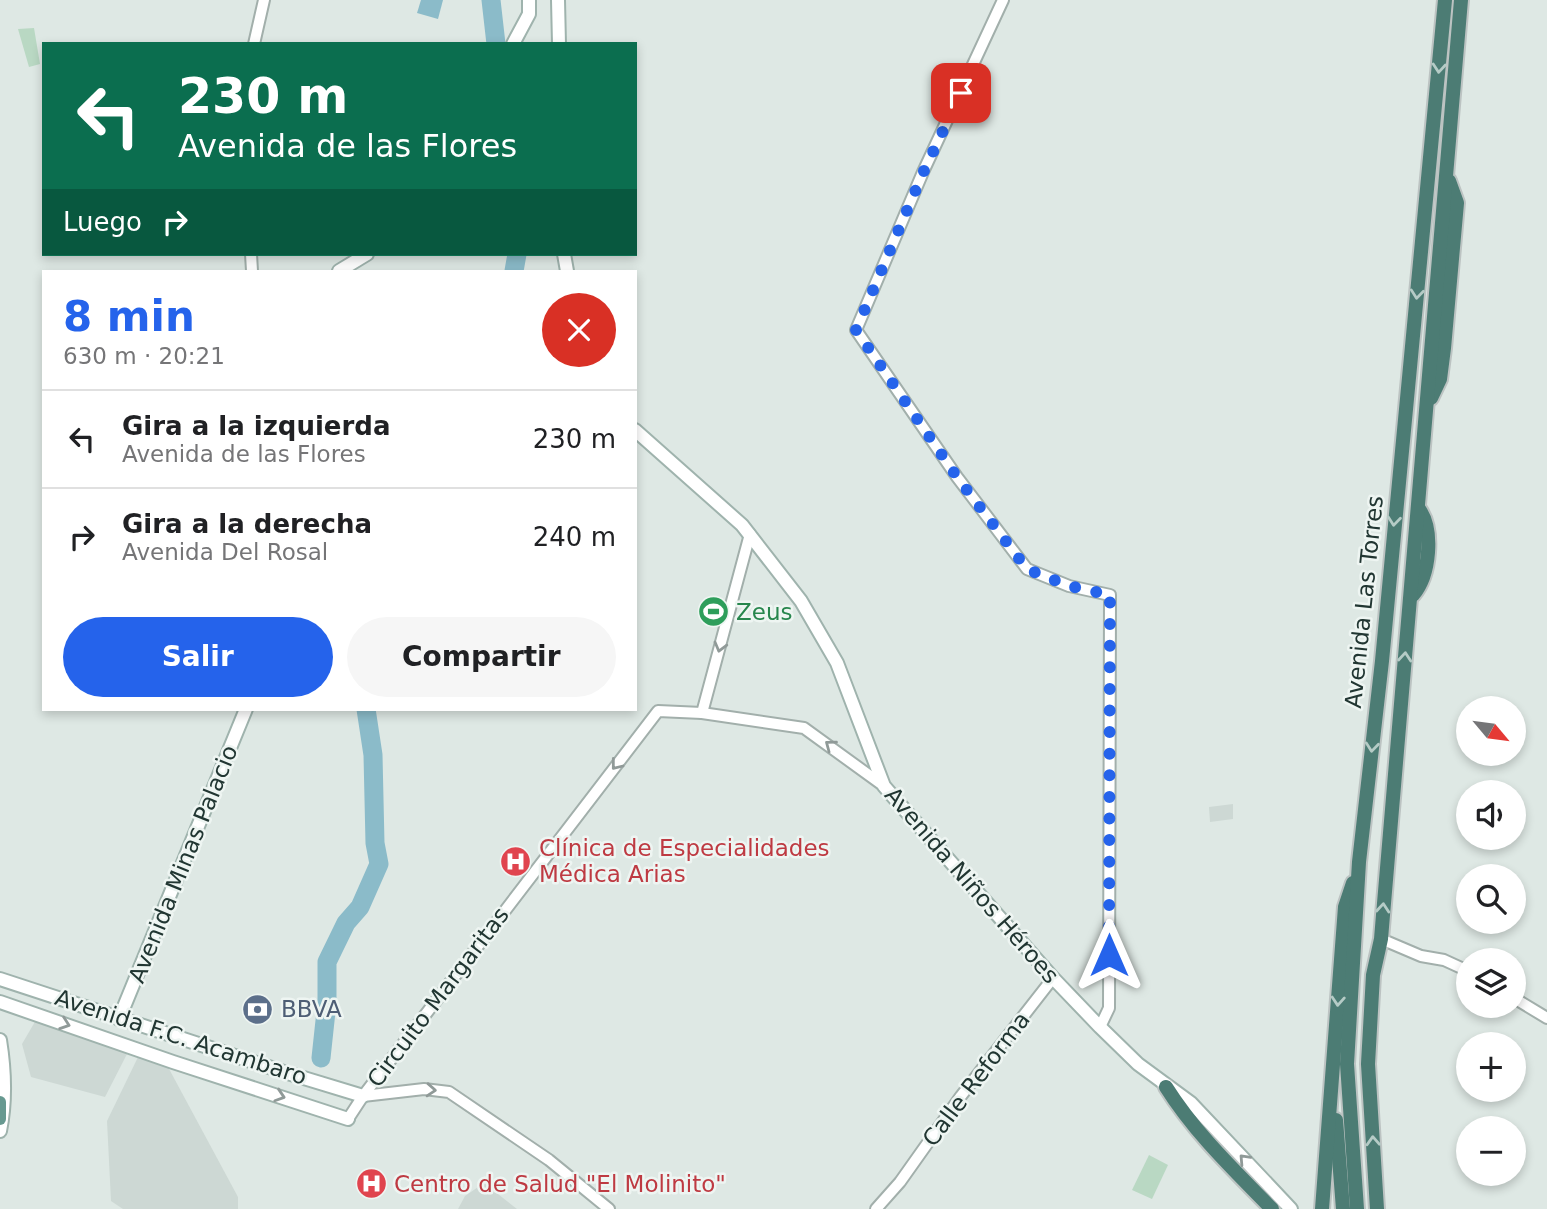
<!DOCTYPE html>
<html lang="es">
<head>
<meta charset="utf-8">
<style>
	body { margin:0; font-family:"DejaVu Sans",sans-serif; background:#f6f6f6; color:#202124; height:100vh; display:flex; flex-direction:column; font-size:26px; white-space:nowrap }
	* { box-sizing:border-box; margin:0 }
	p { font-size:23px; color:#757577 }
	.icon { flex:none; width:38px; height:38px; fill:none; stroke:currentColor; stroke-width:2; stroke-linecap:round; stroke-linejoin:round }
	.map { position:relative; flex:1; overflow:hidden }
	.drawer { position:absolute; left:42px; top:270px; width:595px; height:441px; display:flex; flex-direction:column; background:#fff; border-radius:0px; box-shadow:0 4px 10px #0003 }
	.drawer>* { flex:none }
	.hud { position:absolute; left:42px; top:42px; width:595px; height:214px; border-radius:0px; box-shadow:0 4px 10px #0003; background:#0b6e4f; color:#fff; overflow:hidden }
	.needle { width:46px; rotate:119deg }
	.controls { position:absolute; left:1456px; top:696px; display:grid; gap:14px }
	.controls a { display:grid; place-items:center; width:70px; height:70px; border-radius:50%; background:#fff; box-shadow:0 4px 10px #0003; font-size:35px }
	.pin { position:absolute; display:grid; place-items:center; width:60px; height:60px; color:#fff; margin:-30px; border-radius:14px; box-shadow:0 4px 10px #0006 }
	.me { position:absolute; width:77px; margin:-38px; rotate:0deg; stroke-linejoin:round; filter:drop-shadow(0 0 5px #0008) }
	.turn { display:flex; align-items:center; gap:24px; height:147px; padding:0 21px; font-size:32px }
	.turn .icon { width:91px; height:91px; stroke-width:2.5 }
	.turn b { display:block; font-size:49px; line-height:60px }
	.then { display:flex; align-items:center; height:66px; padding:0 21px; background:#0003; gap:14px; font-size:26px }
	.round { display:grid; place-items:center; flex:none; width:74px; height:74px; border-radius:37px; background:#f6f6f6 }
	.head { display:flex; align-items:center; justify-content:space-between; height:119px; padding:0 21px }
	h1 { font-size:42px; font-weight:600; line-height:52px; color:#2563eb }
	.button { display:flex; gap:14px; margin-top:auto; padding:14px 21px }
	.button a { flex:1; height:80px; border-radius:42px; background:#2563eb; color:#fff; font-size:28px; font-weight:600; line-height:80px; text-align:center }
	.button a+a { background:#f6f6f6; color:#202124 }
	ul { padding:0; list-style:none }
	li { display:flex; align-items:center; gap:21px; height:98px; padding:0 21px; border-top:2px solid #e0e0e0 }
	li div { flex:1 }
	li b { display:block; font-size:26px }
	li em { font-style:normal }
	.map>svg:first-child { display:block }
</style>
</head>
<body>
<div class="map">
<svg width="1547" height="1209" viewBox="0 0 1547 1209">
	<rect width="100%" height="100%" fill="#dee8e4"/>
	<g fill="#cdd8d4">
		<path d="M1233 804V819L1210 822 1209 807Z"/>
		<path d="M36 1020 127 1054 105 1097 31 1077 22 1044Z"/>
		<path d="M139 1055 168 1067 238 1197V1209H123L111 1201 107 1121Z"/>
		<path d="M484 1183 517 1209H458L465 1196Z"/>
	</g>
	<g fill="#b9d8c3">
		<path d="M483 0H497L501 44H489Z"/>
		<path d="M34 28 40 64 29 67 18 29Z"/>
		<path d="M1149 1155 1168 1165 1152 1199 1132 1190Z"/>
	</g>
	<path fill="#8bbbc9" d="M421 0H443L438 19 417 13Z"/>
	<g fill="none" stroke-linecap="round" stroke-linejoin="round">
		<g stroke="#8bbbc9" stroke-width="19">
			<path d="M491 0 496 44"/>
			<path d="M514 271 517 254"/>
			<path d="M321 1058 327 1002V962L346 923 360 907 379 864 375 843 373 755 366 709"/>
		</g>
		<defs>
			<g id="tertiary">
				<path d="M1003 0 923 172 856 330 957 477 1027 569 1069 586 1110 595 1109 1008 1100 1027"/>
				<path d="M254 44 264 0"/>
				<path d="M251 254 252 271"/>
				<path d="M702 713 750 534"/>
				<path d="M1381 939 1421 956 1444 960 1468 971"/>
				<path d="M1514 998 1547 1018"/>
				<path d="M363 1096 424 1089 449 1092 549 1160 609 1209"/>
				<path d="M348 1119 363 1096 658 711 702 713 804 728 884 786"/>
				<path d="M876 1209 900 1182 961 1096 1053 978"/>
			</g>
			<g id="secondary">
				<path d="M558 0 559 44"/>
				<path d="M513 44 529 14V0"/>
				<path d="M564 254 567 271"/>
				<path d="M339 271 367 254"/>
				<path d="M635 430 742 525 801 601 837 663 884 786 897 801 1053 978 1100 1027 1138 1064 1191 1103 1291 1209"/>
				<path d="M0 979 284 1072 363 1096"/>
				<path d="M0 1002 173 1062 348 1119"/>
				<path d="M119 1019 246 709"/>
				<path d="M0 1040C5 1071 6 1101 0 1131"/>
			</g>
			<path id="primary" d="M0 1102V1119"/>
			<g id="trunk">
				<path d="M1431 398 1440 379 1444 348 1457 203 1449 181"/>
				<path d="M1413 595C1430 575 1434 530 1419 509"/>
				<path d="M1166 1087C1195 1133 1234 1170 1272 1209"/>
				<path d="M1336 1120 1343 1209"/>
				<path d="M1322 1209 1345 907 1353 883"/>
				<path d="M1357 1209 1347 1064 1359 862 1382 661 1445 0"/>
				<path d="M1377 1209 1368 1064 1373 975 1381 939 1383 915 1461 0"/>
			</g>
		</defs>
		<use href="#tertiary" stroke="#a2afab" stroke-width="14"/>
		<use href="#secondary" stroke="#9fb3ad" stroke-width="16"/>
		<use href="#primary" stroke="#bcc3c2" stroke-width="16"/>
		<use href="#trunk" stroke="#bcc3c2" stroke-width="18"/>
		<use href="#tertiary" stroke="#fff" stroke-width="10"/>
		<use href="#secondary" stroke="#fff" stroke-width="12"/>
		<use href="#primary" stroke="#679990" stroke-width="12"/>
		<use href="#trunk" stroke="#4c7c74" stroke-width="14"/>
	</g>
	<defs><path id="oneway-chevron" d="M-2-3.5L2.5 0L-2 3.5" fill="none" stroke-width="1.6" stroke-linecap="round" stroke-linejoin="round" transform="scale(1.75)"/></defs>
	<g stroke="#b5cbc6">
		<use href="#oneway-chevron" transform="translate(1439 68) rotate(95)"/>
		<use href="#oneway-chevron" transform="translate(1417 294) rotate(96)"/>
		<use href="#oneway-chevron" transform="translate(1394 521) rotate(96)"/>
		<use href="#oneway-chevron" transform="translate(1405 657) rotate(-85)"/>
		<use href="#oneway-chevron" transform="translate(1372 747) rotate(96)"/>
		<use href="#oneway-chevron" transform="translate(1383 908) rotate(-85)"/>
		<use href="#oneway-chevron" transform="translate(1338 1001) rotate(94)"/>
		<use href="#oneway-chevron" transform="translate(1373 1141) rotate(-93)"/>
	</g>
	<g stroke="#909a98">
		<use href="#oneway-chevron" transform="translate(720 647) rotate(105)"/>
		<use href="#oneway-chevron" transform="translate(830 745) rotate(-143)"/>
		<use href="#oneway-chevron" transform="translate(616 765) rotate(128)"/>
		<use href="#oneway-chevron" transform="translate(65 1024) rotate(19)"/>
		<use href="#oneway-chevron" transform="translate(431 1090) rotate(4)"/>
		<use href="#oneway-chevron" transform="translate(280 1096) rotate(18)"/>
		<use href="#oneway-chevron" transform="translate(1244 1159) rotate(-133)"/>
	</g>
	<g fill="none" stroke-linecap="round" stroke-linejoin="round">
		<path stroke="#2563eb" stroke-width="12" stroke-dasharray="0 21.6" d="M961 93 923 173 856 330 957 477 1027 569 1069 586 1110 595 1109 955"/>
	</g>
	<defs>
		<symbol id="stadium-disc" viewBox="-11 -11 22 22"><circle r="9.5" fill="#2e9e5b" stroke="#eef5f2"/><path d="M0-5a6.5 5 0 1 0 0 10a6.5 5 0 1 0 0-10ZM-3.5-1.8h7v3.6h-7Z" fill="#fff"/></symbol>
		<symbol id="hospital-disc" viewBox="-11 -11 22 22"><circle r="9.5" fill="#e0444e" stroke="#eef5f2"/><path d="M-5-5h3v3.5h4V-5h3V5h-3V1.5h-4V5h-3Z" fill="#fff"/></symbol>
		<symbol id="bank-disc" viewBox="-11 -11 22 22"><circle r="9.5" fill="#5c6f8a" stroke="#eef5f2"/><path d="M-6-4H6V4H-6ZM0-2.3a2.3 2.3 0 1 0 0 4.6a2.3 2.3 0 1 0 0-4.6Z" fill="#fff"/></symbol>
	</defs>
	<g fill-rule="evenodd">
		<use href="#stadium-disc" x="696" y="594" width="35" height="35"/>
		<use href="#hospital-disc" x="498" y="844" width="35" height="35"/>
		<use href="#bank-disc" x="240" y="992" width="35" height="35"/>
		<use href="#hospital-disc" x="354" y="1166" width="35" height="35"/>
	</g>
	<g text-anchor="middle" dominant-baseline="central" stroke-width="5" stroke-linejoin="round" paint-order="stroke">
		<g font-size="23" fill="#213632" stroke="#eef5f2">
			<text transform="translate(1364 602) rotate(-84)">Avenida Las Torres</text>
			<text transform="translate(183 864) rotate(-68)">Avenida Minas Palacio</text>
			<text transform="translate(972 885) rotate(49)">Avenida Niños Héroes</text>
			<text transform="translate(438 997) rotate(-53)">Circuito Margaritas</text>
			<text transform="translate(181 1037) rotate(18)">Avenida F.C. Acambaro</text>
			<text transform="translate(976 1079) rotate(-53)">Calle Reforma</text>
		</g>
		<g font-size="23" fill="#27864d" stroke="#eef5f2" text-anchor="start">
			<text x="736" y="612">Zeus</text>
		</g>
		<g font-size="23" fill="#be3a42" stroke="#eef5f2" text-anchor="start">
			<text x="539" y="848">Clínica de Especialidades<tspan x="539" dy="26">Médica Arias</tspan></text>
			<text x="394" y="1184">Centro de Salud "El Molinito"</text>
		</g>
		<g font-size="23" fill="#4e5e75" stroke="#eef5f2" text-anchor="start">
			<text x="281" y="1009">BBVA</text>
		</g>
	</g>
</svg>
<div class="controls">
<a><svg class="needle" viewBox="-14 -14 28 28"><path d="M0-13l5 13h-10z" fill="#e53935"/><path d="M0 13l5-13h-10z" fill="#757577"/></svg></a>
<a><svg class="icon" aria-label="sound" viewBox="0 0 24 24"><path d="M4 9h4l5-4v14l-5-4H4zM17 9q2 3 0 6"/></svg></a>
<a><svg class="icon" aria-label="search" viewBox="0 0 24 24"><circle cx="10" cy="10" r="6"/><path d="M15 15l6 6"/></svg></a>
<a><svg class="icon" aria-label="layers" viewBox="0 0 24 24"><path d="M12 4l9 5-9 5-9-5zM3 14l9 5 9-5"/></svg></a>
<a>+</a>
<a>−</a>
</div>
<div class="pin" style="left:961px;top:93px;background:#d93025"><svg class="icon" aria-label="arrive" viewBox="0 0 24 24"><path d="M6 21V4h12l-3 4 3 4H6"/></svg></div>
<svg class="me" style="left:1109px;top:955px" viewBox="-20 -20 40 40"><path d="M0-17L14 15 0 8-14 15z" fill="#2563eb" stroke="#fff" stroke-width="4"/></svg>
<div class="hud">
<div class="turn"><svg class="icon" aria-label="left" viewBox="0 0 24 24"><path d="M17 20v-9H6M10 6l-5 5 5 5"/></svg><div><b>230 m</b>Avenida de las Flores</div></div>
<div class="then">Luego<svg class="icon" aria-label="right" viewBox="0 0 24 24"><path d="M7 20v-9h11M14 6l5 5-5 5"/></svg></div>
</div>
<section class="drawer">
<div class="head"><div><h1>8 min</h1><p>630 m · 20:21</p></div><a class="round" style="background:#d93025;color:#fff"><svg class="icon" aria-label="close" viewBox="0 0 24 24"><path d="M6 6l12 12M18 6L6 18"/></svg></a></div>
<ul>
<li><svg class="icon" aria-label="left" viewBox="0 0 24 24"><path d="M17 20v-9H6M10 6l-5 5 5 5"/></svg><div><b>Gira a la izquierda</b><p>Avenida de las Flores</p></div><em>230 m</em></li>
<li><svg class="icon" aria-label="right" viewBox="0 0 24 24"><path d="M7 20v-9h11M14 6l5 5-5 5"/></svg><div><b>Gira a la derecha</b><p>Avenida Del Rosal</p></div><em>240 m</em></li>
</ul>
<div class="button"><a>Salir</a><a>Compartir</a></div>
</section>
</div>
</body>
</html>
